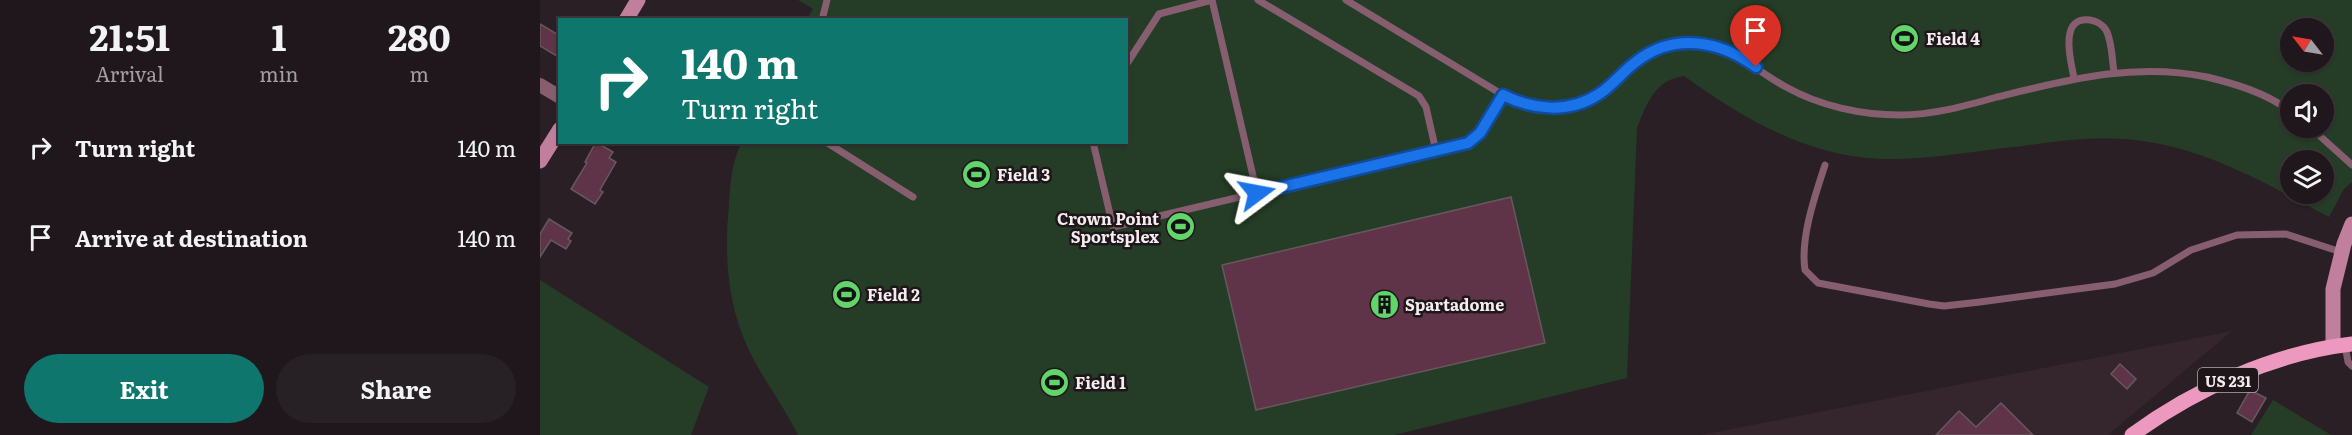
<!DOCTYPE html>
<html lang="en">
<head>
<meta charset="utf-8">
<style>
	body { margin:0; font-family:Literata,serif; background:#272024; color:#f1f3f6; height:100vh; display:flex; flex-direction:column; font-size:22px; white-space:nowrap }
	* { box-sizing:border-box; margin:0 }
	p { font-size:20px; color:#a19fa3 }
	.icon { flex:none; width:33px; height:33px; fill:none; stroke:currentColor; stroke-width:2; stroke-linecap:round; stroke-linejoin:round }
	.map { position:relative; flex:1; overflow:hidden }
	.side { display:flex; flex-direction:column; background:#1f171b; width:540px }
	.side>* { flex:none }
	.top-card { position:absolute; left:18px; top:18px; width:570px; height:126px; border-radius:0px; box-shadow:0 2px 4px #0004,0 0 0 2px #3c363a; background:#0f766e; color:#fff; overflow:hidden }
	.needle { width:39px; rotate:301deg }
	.buttons { position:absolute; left:1740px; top:18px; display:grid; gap:12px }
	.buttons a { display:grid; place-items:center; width:54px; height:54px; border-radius:50%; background:#1f171b; box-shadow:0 2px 4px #0004,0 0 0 2px #3c363a; font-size:30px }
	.pin { position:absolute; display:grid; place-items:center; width:51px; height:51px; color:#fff; margin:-62px -26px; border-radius:50% 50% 50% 0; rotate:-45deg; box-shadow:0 0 6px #0007 }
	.pin .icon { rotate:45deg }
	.me { position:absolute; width:66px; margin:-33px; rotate:77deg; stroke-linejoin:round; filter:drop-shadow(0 0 4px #0008) }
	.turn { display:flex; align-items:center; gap:21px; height:126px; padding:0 24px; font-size:27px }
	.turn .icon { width:78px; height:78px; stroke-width:2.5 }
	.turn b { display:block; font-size:42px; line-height:51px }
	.eta { display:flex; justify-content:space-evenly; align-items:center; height:102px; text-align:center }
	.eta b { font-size:36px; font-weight:700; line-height:42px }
	.cta { display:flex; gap:12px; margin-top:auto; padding:12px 24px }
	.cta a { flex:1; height:69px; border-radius:36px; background:#0f766e; color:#fff; font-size:24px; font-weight:700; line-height:69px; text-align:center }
	.cta a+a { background:#272024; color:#f1f3f6 }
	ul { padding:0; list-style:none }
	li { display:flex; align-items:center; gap:18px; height:90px; padding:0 24px }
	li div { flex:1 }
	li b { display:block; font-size:22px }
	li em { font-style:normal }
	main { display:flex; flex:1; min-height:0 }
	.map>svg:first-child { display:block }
</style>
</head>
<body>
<main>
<section class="side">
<div class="eta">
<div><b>21:51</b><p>Arrival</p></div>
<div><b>1</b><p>min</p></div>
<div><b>280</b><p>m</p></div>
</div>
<ul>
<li><svg class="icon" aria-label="right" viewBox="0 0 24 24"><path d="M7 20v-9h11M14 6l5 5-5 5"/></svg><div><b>Turn right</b></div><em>140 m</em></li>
<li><svg class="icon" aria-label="arrive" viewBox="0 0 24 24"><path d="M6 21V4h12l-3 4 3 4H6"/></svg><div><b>Arrive at destination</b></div><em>140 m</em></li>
</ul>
<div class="cta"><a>Exit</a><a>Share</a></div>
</section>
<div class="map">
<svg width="1812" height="435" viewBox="0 0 1812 435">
	<rect width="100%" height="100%" fill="#291f24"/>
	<path fill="#35252d" d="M1692 331 1568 435H1161Z"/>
	<g fill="#253d26" fill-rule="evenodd">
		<path d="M258 0H1812V182L1804 189 1789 217C1723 182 1658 143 1582 139 1543 136 1503 144 1464 148 1424 153 1383 160 1342 159 1266 156 1204 119 1144 76 1114 80 1107 104 1097 128L1087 378 854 435H258C243 405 222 378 208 348 187 303 184 253 189 205 190 185 192 160 202 142H586V20L267 19 273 9ZM1750 28H1784V62H1750ZM1750 94H1784V128H1750ZM1750 160H1784V194H1750Z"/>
		<path d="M0 280 169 387 151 435H0Z"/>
		<path d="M1733 400 1791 435H1711Z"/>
	</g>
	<g fill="#5f3348" stroke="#65595e" stroke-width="1.5">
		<path d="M0 24 20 36V58L0 46Z"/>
		<path d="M56 142 73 152 69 158 76 162 60 190 63 192 55 204 31 189 47 163 45 162Z"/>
		<path d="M971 197 1005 343 716 410 682 265Z"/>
		<path d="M9 219 32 233 28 239 31 241 26 249 11 240 0 257V234Z"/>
		<path d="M1580 364 1596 379 1587 389 1571 374Z"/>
		<path d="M1710 390 1726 398 1712 422 1697 413Z"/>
		<path d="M1461 403 1493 435H1396L1419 411 1436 427Z"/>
	</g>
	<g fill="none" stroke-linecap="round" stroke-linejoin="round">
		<g stroke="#865e70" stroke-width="7">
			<path d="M672 0 717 193"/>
			<path d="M718 0 879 96 886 107 896 151"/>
			<path d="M806 0 963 95C997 113 1037 113 1068 87 1091 68 1108 46 1140 43 1190 39 1207 66 1246 87 1280 106 1321 115 1360 115 1393 115 1425 106 1457 97 1527 80 1594 62 1667 77 1696 84 1726 93 1750 111"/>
			<path d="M282 20 287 0"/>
			<path d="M586 65 619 14 672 0"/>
			<path d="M1534 78C1531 62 1518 16 1550 20 1556 21 1562 24 1566 30 1572 41 1572 59 1574 72"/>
			<path d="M1771 128 1812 165"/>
			<path d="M286 142 373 197"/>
			<path d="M553 142 573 227 928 143 940 133 963 95"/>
			<path d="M1285 165C1275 196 1260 238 1265 270L1278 283 1389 304 1404 306 1440 302 1575 284 1613 273 1651 250 1697 235 1746 234 1801 252"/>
			<path d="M1805 345 1808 362 1812 366"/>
		</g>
		<path stroke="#865e70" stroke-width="14" d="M0 85 20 97"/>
		<g stroke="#bf7f9d" stroke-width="15">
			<path d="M86 20 98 0"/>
			<path d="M0 161 20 129"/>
			<path d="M1793 346V289L1804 244 1812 224"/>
		</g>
		<path stroke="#ec98bf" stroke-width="15" d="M1592 435C1655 389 1734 353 1812 344"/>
	</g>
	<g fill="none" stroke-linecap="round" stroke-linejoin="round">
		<defs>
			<path id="route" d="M717 193 928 143 940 133 963 95C993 110 1029 114 1059 94 1073 85 1083 71 1097 61 1135 32 1180 41 1216 67"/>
		</defs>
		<use href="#route" stroke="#114b97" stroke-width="15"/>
		<use href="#route" stroke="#1a73e8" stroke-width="10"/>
	</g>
	<defs>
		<symbol id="stadium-disc" viewBox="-11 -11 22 22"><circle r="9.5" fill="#61d46a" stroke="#1f161a"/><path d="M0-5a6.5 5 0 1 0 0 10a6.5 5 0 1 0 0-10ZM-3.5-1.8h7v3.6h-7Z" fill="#111"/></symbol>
		<symbol id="building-disc" viewBox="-11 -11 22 22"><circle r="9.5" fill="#61d46a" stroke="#1f161a"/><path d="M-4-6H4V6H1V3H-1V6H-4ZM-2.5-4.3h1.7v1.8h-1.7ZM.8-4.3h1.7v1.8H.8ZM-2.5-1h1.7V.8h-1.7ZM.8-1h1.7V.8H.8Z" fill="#111"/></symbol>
	</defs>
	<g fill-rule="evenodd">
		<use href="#stadium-disc" x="1348" y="22" width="33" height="33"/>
		<use href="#stadium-disc" x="420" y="158" width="33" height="33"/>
		<use href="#stadium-disc" x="624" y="210" width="33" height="33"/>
		<use href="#stadium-disc" x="290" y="278" width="33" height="33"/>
		<use href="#building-disc" x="828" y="288" width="33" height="33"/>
		<use href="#stadium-disc" x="498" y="366" width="33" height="33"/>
	</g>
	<g text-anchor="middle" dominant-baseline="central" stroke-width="5" stroke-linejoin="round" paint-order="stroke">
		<rect fill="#1f161a" stroke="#b4acb0" stroke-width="1.5" x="1658" y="368" width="60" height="24" rx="4.5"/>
		<g font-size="15" font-weight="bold" fill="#f4edf0">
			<text x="1688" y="380">US 231</text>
		</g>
		<g font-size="16" font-weight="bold" fill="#f4edf0" stroke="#1f161a" text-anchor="start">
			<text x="1386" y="38">Field 4</text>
			<text x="457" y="174">Field 3</text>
			<text x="619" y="218" text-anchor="end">Crown Point<tspan x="619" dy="18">Sportsplex</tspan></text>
			<text x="327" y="294">Field 2</text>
			<text x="865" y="304">Spartadome</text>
			<text x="535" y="382">Field 1</text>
		</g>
	</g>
</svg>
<div class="buttons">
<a><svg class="needle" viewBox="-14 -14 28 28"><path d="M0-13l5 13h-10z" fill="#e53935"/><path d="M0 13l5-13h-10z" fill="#a19fa3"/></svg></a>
<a><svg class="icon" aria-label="sound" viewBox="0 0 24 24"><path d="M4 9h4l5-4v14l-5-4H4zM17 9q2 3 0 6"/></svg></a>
<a><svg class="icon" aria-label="layers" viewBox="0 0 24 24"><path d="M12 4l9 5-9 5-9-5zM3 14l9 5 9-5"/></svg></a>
</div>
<div class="pin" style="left:1216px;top:67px;background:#d93025"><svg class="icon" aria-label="arrive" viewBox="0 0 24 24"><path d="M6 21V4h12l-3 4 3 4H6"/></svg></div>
<svg class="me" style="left:717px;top:193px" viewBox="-20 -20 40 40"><path d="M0-17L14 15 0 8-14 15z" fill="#1a73e8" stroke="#fff" stroke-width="4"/></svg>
<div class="top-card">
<div class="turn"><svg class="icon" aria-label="right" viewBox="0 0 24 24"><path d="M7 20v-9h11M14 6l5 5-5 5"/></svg><div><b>140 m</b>Turn right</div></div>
</div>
</div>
</main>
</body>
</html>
